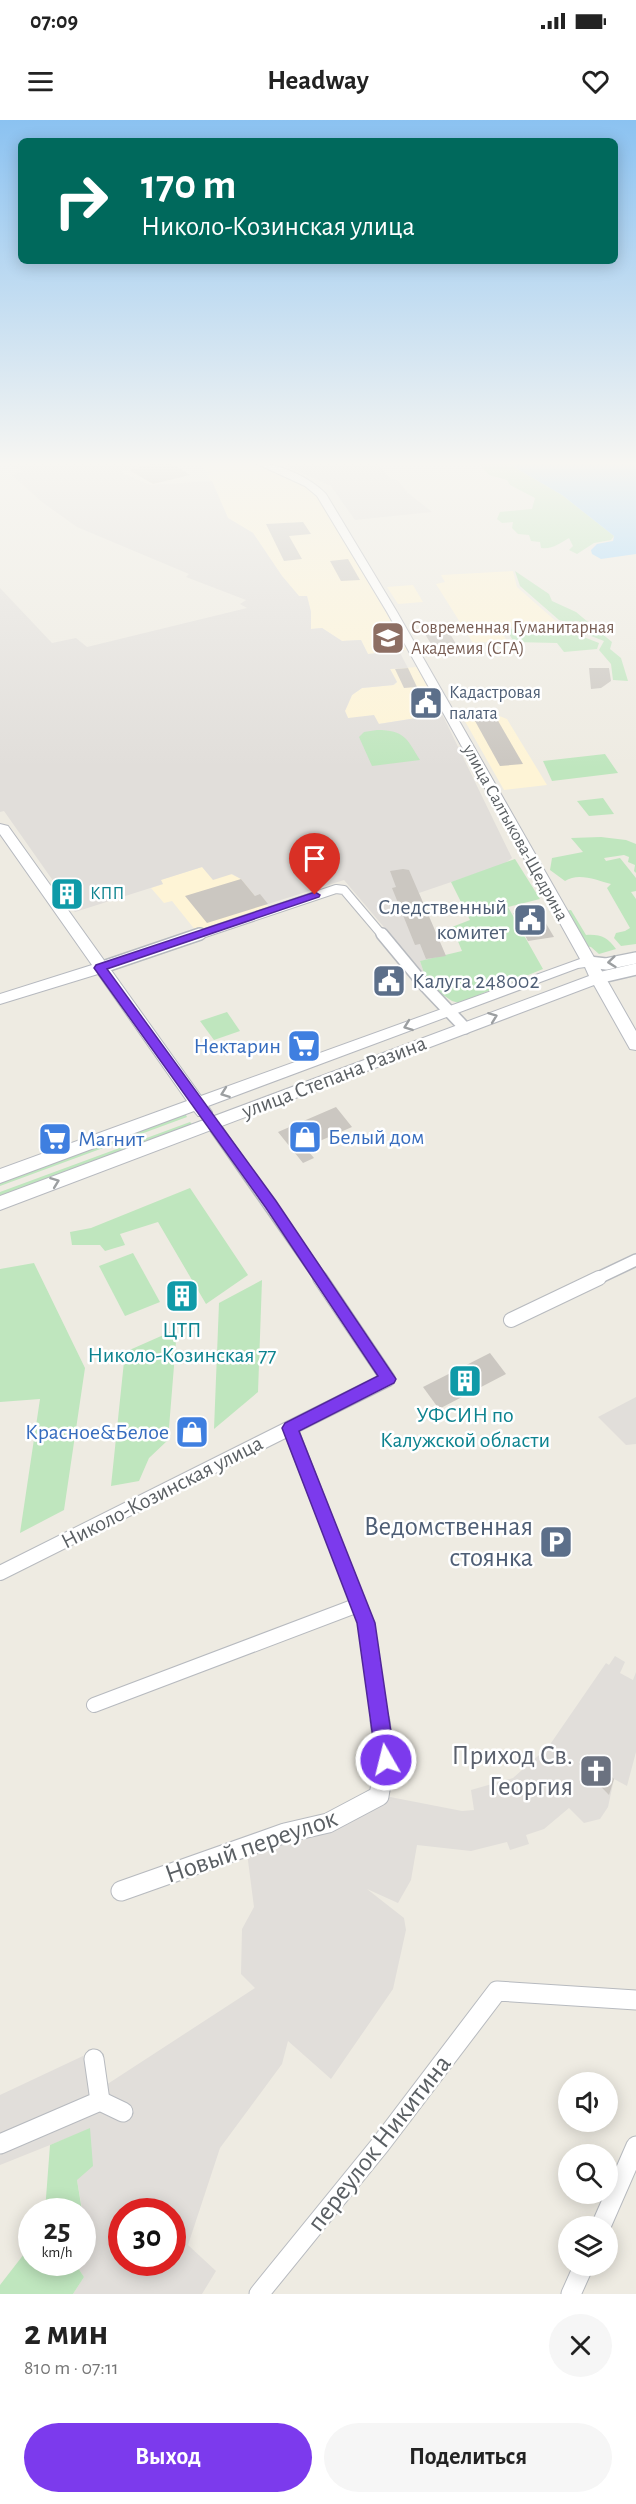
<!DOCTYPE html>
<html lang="ru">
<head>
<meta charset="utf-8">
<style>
	body { margin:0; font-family:"Alegreya Sans",sans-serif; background:#f6f6f6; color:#222; height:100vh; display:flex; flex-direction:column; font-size:22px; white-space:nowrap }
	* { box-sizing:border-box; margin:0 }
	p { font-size:20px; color:#767676 }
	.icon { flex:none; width:33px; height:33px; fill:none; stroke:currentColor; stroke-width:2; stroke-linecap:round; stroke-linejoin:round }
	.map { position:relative; height:2174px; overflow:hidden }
	.side { display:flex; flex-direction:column; background:#fff; flex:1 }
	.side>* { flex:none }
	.guide { position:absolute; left:18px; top:18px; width:600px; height:126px; border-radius:9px; box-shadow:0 3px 15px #0003; background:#00695c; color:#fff; overflow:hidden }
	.buttons { position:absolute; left:558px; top:1952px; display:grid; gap:12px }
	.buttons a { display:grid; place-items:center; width:60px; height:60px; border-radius:50%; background:#fff; box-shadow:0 3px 15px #0003; font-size:30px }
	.speed { position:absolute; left:18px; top:2078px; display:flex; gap:12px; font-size:30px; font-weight:700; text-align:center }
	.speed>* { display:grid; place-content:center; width:78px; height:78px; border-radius:50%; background:#fff; box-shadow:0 3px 15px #0003; line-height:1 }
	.speed small { font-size:15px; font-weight:400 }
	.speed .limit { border:9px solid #d22; background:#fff; color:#111 }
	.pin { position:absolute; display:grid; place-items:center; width:51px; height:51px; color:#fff; margin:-62px -26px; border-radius:50% 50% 50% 0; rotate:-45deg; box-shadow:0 0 6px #0007 }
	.pin .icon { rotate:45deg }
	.me { position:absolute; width:66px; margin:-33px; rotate:352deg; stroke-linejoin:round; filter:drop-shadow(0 0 4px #0008) }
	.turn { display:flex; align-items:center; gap:21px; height:126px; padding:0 24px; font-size:27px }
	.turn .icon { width:78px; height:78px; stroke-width:2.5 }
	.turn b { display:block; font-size:42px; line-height:51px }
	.round { display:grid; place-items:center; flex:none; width:63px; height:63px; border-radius:32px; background:#f6f6f6 }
	.headline { display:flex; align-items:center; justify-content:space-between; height:102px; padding:0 24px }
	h1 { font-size:36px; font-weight:700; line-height:45px }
	.cta { display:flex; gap:12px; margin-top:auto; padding:12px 24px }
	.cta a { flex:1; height:69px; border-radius:36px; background:#7c3aed; color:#fff; font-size:24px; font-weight:700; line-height:69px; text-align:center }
	.cta a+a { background:#f6f6f6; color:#222 }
	.status { display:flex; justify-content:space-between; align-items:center; height:42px; padding:0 30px; background:#fff; direction:ltr }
	.status svg { height:16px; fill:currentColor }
	header { display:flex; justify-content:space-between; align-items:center; height:78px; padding:0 24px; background:#fff; font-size:27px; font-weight:700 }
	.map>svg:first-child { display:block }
</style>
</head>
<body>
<div class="status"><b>07:09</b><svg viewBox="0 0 49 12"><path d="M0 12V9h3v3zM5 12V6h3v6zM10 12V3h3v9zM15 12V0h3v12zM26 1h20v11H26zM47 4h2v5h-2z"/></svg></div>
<header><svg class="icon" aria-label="menu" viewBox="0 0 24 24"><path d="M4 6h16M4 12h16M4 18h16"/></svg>Headway<svg class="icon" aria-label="heart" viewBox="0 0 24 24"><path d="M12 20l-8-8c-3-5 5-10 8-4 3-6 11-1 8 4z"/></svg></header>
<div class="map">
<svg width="636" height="2174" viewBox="0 0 636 2174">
	<rect width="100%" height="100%" fill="#eeebe2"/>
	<g fill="#fef4d6">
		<path d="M197 343H255L313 369 408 530 368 534 361 520 342 521 322 508 311 509V492L307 476H299L282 456 253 413 228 398 208 356 212 354Z"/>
		<path d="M513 451 517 467 558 503 499 508 507 521 473 523 436 464 445 462 441 455Z"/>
		<path d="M413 465 423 482 398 484 387 467Z"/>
		<path d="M417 547 442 594 378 604 348 598 345 591 352 575 362 568 394 565 397 562 390 549Z"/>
		<path d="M494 594 507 599 547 665 504 670 462 596Z"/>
		<path d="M202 747 231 754 241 759 255 776 269 787 196 811 172 781 164 783 151 768 163 764 160 760Z"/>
	</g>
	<g fill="#e1deda" fill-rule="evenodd">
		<path d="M5 343H152L120 352 150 365 212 361 228 398 253 413 282 456 299 476H307L311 492V509L322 508 342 521 361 520 368 534 399 531 408 548 390 549 397 562 393 565 362 568 352 575 345 591 348 598 374 595 379 604 442 594 512 738 504 744 419 773 446 836 420 841 428 865 426 867 400 826 344 760 268 784 255 776 241 759 232 754 213 760 202 747 161 760 163 764 75 792 4 691 0 692V468L52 523 76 518 87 527 247 488 240 484 246 480 186 457 189 454 77 407 42 382 12 355 23 351Z"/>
		<path d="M279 343H377L391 359 397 360 408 373 432 392 355 400 331 366Z"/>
		<path d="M636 1277V1324L626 1325 598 1297Z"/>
		<path d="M615 1536 625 1542 620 1553 633 1560 636 1552V1632L627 1666 614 1659 608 1687 600 1699 584 1703 569 1688 544 1709 526 1715 529 1724 510 1730 507 1722 471 1731 417 1725 411 1760 398 1783 367 1769 404 1798 406 1810 393 1869 331 1959 288 1921 282 1944 220 2028 188 2125 216 2151 202 2174H73L84 2157 74 2142H82L83 2115 85 2106 77 2060 90 2009 0 2045V1975L83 1936 91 1967 106 1965 255 1868 241 1854 242 1809 254 1787 247 1733 288 1719 306 1718 390 1677 462 1691 474 1690 471 1670 513 1658 549 1626 606 1543 609 1545ZM122 2091H172V2142H122Z"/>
	</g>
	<g fill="#bfe6be">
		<path d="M478 343H507L562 375 614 416 611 420 594 423 577 434 569 430 573 426 569 418C560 423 552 430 541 428L540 422 531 421 529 415 518 414 512 408 513 402 502 403 497 399 500 392 532 389 535 378 510 365 507 360 489 355Z"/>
		<path d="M515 451 549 474 552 481 576 492 612 522 610 529 621 538 628 561 613 560 611 544 599 530 604 521 586 514 579 501 567 502 581 516 599 523 597 529 564 532 557 523 514 522 506 509 561 506 566 502 559 500 520 466Z"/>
		<path d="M377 610C405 610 407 619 420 640L372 646 359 617 364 612Z"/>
		<path d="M605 634 618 653 552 661 543 641Z"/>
		<path d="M603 678 614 694 589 696 577 681Z"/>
		<path d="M601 717 626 720 636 724V753L634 751 635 745 628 742 629 737 624 735 604 738 606 741 620 738 636 758V771L631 772 636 779V824L621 826 614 818 616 813 625 811 630 808 607 768 611 764C597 760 578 752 565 761L550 750 552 738 583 732 571 718Z"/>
		<path d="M515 739 540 779 508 787 543 849 459 883 452 881 428 865 420 841 462 831 452 807 470 800 451 762Z"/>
		<path d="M571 790 586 815C601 814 608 818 616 829L599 834 591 827 585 826 565 791Z"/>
		<path d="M227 892 240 911 214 920 200 901Z"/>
		<path d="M184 991 187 997 0 1066V1059Z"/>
		<path d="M190 1002 193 1005 0 1078V1072Z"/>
		<path d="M190 1068 248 1155 206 1184 158 1102 120 1114 125 1125 105 1131 100 1125H72L70 1112 91 1108Z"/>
		<path d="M133 1133 160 1182 125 1196 99 1146Z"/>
		<path d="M34 1143 85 1248 64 1390 20 1413 40 1279 0 1282V1149Z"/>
		<path d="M262 1160 258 1272 214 1309 219 1183Z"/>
		<path d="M177 1209 168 1320 149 1338 139 1361 111 1366 125 1232Z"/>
		<path d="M90 2008 93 2046 77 2060 82 2091H45L50 2025Z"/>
		<path d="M31 2125 32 2142H74L84 2157 73 2174H0V2165Z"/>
	</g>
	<path fill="#a1d8ff" d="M507 343H636V434L601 439 592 434 591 430 597 424 613 421 614 416 562 375Z"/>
	<g fill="#cbc7c1">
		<path d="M155 343H171L190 355 153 364 129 350Z"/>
		<path d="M303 402 311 414 289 416 302 439 284 441 266 404Z"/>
		<path d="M348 439 360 460 341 461 330 441Z"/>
		<path d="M390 506 404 531 387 532 377 513 382 512 379 507Z"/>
		<path d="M446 507 459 529H452L454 532 443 533 440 529H434L425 514 431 513 428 508Z"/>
		<path d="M408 548 417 567 404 568 395 549Z"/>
		<path d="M589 548H609L611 561 601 568 591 569Z"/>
		<path d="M497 599 523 644 500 646 475 601Z"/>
		<path d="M403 749 409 750 446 836 426 839 420 824 415 825 392 768 396 767 390 751Z"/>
		<path d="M241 759 255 776 260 774 268 784 207 803 185 776Z"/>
		<path d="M538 790 554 817 528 821 513 793Z"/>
		<path d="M336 987 352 1007 315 1023 318 1027 308 1031 314 1038 303 1043 278 1012Z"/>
		<path d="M186 1163 197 1181 177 1190 167 1172Z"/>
		<path d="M490 1233 506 1254 439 1289 423 1267Z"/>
		<path d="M589 1634 614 1659 609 1675 579 1644Z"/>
	</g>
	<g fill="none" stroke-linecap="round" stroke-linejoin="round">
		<defs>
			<path id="street-far3" d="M196 816 336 769 344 770 383 816"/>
			<g id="street-far2">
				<path d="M382 814 426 867 465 908"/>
				<path d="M589 842 606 844 636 838"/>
				<path d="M100 848 200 814"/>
				<path d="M598 858 636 849"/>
				<path d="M212 1003 321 1159"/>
				<path d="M596 1159 636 1140"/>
			</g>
			<g id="street-far1">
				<path d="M511 1200 599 1158"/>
				<path d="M290 1308 366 1503 380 1602"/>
				<path d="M0 1453 388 1259 320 1158"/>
				<path d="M94 1585 358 1485"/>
			</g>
			<g id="street">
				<path d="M121 1771 285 1713 328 1703 379 1676 385 1639 380 1601"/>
				<path d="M100 1981 123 1992"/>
				<path d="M0 2024 100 1981 94 1939"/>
				<path d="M601 2106 636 2026"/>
				<path d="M259 2174 380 2025 497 1871 636 1880"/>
				<path d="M571 2174 584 2145"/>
			</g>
			<path id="secondary" d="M255 343C278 343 310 357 326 374L397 492 636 911V930L630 929 594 865 0 1090V1076L589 856 585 847 578 848 208 986 212 992 210 996H198L194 991 0 1063V1049L187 981 98 854 0 884V874L92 845 0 714V704L8 706 201 976 580 839 387 492 317 376 305 366Z"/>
		</defs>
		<use href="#street-far3" stroke="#b7babf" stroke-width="10"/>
		<use href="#street-far2" stroke="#b7babf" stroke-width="14"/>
		<use href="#street-far1" stroke="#b7babf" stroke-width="16"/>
		<use href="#street" stroke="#b7babf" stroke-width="21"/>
		<use href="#secondary" stroke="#b6b9bf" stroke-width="2"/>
		<use href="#street-far3" stroke="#fff" stroke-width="8"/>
		<use href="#street-far2" stroke="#fff" stroke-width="11"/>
		<use href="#street-far1" stroke="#fff" stroke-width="14"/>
		<use href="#street" stroke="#fff" stroke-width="19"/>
		<use href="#secondary" fill="#fff" fill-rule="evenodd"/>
	</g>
	<defs><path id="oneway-chevron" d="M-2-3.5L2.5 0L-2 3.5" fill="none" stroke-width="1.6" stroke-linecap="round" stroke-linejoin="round" transform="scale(1.5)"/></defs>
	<g stroke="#9c9fa1">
		<use href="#oneway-chevron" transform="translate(612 842) rotate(174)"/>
		<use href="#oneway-chevron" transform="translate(493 897) rotate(-21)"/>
		<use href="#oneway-chevron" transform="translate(408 906) rotate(160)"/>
		<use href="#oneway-chevron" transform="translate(225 973) rotate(160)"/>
		<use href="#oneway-chevron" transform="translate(55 1062) rotate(-21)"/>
	</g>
	<linearGradient id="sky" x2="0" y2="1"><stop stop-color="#8bc2f1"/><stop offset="0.53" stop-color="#f7f6f2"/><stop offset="1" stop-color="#f7f6f2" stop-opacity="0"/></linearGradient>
	<rect width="636" height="648" fill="url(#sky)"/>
	<path fill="#7c3aed" stroke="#51269a" stroke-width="1.5" d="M315 772 320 775 319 777 107 849 276 1081 396 1259 394 1263 299 1311 375 1503 395 1640 392 1646 386 1649 379 1646 376 1640 357 1503 282 1308 285 1303 378 1256 266 1088 94 848 96 845Z"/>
	<defs>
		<symbol id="university-square" viewBox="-11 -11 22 22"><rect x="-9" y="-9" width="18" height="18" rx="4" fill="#8d6e63" stroke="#fff"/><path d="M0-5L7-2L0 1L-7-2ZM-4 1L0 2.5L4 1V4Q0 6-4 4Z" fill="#fff"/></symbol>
		<symbol id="civic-square" viewBox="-11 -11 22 22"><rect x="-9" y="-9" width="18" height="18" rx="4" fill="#5c6f8a" stroke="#fff"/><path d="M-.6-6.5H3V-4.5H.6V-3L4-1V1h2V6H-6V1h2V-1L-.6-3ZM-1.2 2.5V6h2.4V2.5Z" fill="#fff"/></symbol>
		<symbol id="building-square" viewBox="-11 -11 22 22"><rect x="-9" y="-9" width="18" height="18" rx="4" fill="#0f9aa8" stroke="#fff"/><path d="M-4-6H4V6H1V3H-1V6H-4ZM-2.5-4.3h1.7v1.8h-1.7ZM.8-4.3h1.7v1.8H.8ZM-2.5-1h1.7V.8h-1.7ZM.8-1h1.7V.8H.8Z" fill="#fff"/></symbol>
		<symbol id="supermarket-square" viewBox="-11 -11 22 22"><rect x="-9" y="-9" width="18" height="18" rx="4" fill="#3f7fe0" stroke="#fff"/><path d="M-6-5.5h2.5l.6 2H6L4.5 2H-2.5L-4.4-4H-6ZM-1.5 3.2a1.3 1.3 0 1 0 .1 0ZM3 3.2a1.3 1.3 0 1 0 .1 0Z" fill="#fff"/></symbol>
		<symbol id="shop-square" viewBox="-11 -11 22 22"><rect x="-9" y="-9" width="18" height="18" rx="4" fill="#3f7fe0" stroke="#fff"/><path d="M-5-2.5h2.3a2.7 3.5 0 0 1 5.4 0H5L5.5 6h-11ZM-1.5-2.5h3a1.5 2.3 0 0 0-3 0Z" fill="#fff"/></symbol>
		<symbol id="parking-square" viewBox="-11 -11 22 22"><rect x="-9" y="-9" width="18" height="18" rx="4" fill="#5c6f8a" stroke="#fff"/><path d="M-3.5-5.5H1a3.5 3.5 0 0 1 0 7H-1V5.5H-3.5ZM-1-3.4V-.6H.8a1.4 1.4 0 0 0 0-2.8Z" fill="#fff"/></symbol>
		<symbol id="church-square" viewBox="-11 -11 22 22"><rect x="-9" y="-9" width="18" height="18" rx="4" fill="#6b7280" stroke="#fff"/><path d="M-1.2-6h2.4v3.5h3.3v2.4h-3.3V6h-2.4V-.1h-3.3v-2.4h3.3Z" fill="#fff"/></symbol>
	</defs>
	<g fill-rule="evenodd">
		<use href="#university-square" x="369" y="499" width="38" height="38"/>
		<use href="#civic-square" x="407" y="564" width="38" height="38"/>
		<use href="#building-square" x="48" y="755" width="38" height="38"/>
		<use href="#civic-square" x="511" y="781" width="38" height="38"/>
		<use href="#civic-square" x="370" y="842" width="38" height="38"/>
		<use href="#supermarket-square" x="285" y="907" width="38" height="38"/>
		<use href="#shop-square" x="286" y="998" width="38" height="38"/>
		<use href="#supermarket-square" x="36" y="1000" width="38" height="38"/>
		<use href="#building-square" x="163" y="1157" width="38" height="38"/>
		<use href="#building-square" x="446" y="1242" width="38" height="38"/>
		<use href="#shop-square" x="173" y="1293" width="38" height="38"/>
		<use href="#parking-square" x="537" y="1403" width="38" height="38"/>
		<use href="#church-square" x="577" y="1632" width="38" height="38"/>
	</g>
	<g text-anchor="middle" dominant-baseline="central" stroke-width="5" stroke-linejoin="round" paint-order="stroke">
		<g font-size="18" fill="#785e54" stroke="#fff" text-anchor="start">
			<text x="411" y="508">Современная Гуманитарная<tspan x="411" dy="21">Академия (СГА)</tspan></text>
		</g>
		<g font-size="18" fill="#4e5e75" stroke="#fff" text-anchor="start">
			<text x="449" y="573">Кадастровая<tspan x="449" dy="21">палата</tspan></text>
		</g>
		<g font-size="18" fill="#5a5f63" stroke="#fff">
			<text transform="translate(515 713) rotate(61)">улица Салтыкова-Щедрина</text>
		</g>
		<g font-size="18" fill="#0d838f" stroke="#fff" text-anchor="start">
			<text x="90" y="774">КПП</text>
		</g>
		<g font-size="22" fill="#4e5e75" stroke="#fff" text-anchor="end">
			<text x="507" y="787">Следственный<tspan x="507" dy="25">комитет</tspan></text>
			<text x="412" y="861" text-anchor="start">Калуга 248002</text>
		</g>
		<g font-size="22" fill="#366cbe" stroke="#fff" text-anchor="end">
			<text x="281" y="926">Нектарин</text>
			<text x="328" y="1017" text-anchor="start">Белый дом</text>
			<text x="78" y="1019" text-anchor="start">Магнит</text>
			<text x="169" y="1312">Красное&amp;Белое</text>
		</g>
		<g font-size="22" fill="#5a5f63" stroke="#fff">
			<text transform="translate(334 957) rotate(-21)">улица Степана Разина</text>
			<text transform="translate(162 1372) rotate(-27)">Николо-Козинская улица</text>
		</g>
		<g font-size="22" fill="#0d838f" stroke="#fff">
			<text x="182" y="1210">ЦТП<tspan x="182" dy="25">Николо-Козинская 77</tspan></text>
			<text x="465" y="1295">УФСИН по<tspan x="465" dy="25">Калужской области</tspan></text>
		</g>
		<g font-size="27" fill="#4e5e75" stroke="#fff" text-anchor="end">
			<text x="533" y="1406">Ведомственная<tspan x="533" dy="31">стоянка</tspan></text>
		</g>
		<g font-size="27" fill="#5b616d" stroke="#fff" text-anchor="end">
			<text x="573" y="1635">Приход Св.<tspan x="573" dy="31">Георгия</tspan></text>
		</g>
		<g font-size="27" fill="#5a5f63" stroke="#fff">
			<text transform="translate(251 1726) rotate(-19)">Новый переулок</text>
			<text transform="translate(379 2023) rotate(-52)">переулок Никитина</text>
		</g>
	</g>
</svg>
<div class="buttons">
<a><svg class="icon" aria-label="sound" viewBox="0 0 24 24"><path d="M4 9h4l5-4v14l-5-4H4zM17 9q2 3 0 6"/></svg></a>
<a><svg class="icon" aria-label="search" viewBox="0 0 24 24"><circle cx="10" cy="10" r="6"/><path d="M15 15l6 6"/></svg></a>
<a><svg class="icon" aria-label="layers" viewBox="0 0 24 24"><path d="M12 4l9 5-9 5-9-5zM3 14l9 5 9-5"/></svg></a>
</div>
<div class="speed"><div>25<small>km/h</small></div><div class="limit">30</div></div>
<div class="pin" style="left:315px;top:775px;background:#d93025"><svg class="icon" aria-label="arrive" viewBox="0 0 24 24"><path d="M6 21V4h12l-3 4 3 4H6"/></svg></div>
<svg class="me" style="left:386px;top:1640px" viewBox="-20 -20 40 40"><circle r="17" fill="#7c3aed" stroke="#fff" stroke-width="3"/><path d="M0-11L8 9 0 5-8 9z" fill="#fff"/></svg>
<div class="guide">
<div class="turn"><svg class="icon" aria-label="right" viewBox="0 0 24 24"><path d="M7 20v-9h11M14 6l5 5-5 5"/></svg><div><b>170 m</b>Николо-Козинская улица</div></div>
</div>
</div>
<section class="side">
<div class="headline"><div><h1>2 мин</h1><p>810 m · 07:11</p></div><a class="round"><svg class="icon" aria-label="close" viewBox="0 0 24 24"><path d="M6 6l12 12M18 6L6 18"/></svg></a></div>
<div class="cta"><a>Выход</a><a>Поделиться</a></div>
</section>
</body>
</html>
